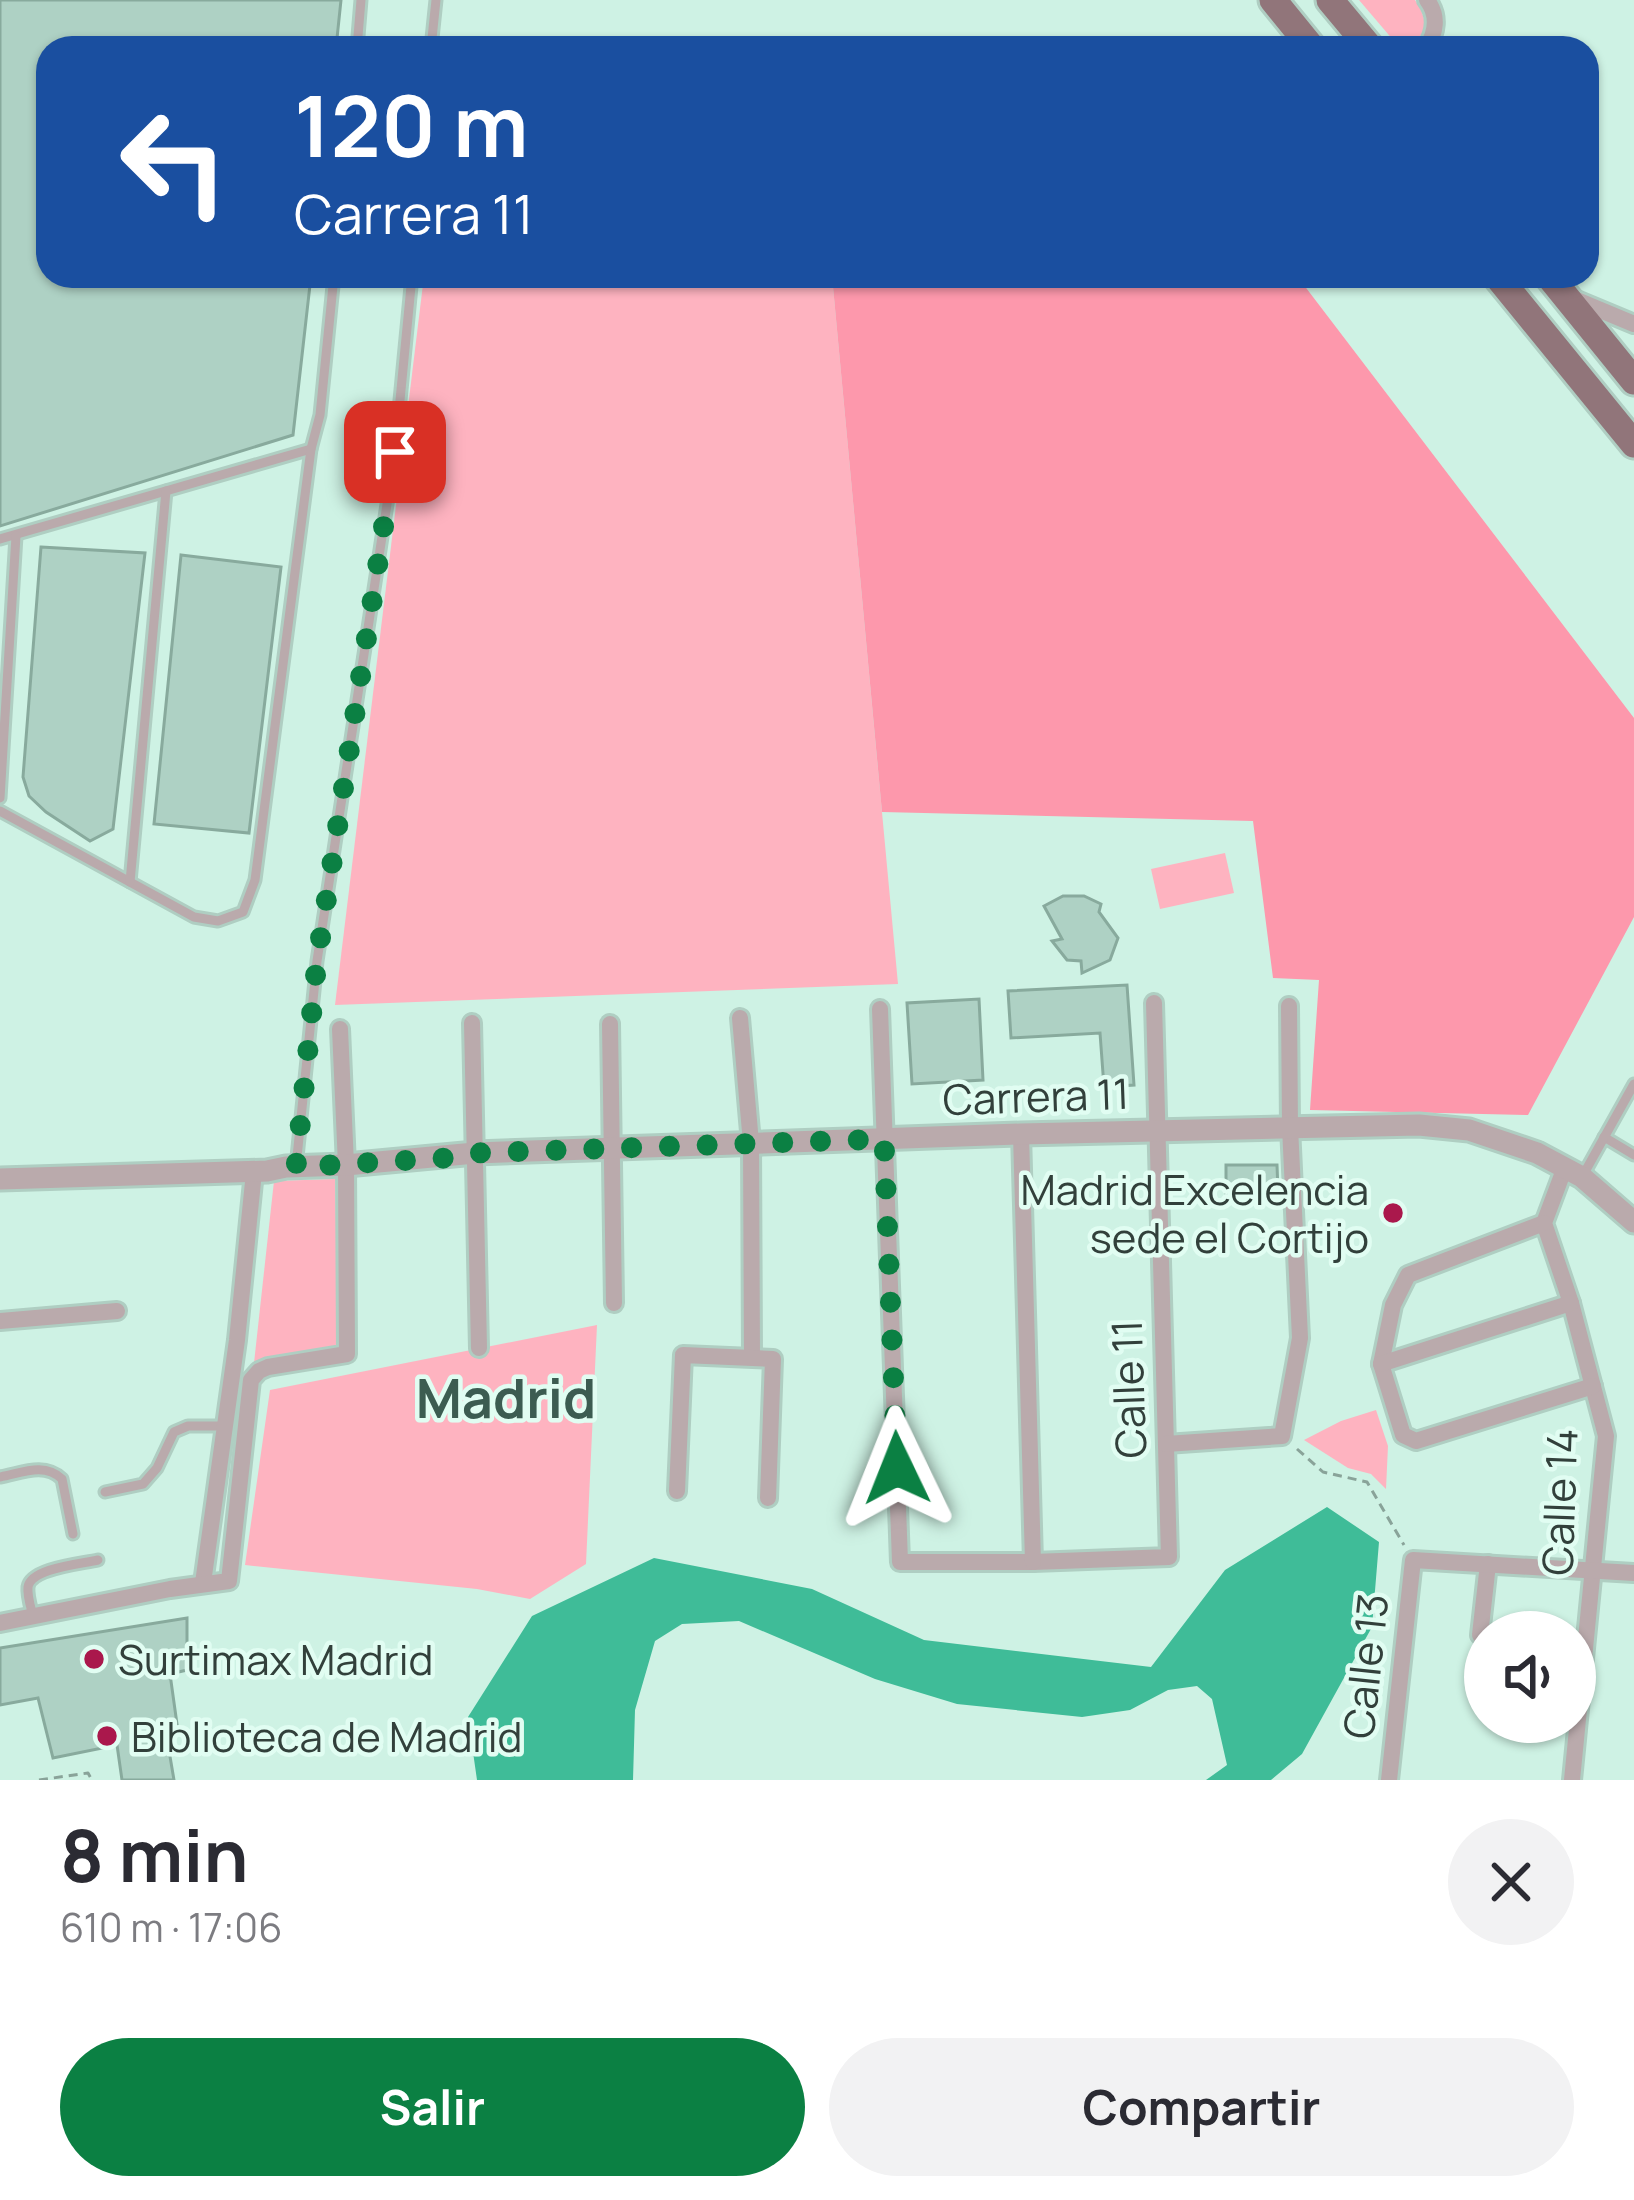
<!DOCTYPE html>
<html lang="es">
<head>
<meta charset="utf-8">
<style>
	body { margin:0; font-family:Manrope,sans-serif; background:#f2f2f3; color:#2b2b33; height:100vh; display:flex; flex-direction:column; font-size:45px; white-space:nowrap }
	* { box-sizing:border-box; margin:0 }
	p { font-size:39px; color:#7c7c81 }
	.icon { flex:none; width:66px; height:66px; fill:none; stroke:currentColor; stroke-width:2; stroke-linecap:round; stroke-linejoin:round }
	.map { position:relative; height:1780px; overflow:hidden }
	.panel { display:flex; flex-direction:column; background:#fff; flex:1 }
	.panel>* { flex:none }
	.top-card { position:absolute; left:36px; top:36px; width:1563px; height:252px; border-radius:36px; box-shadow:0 3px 9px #0004; background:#1a4fa0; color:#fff; overflow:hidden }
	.fabs { position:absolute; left:1464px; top:1611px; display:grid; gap:24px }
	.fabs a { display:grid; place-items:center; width:132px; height:132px; border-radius:50%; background:#fff; box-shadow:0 3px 9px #0004; font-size:60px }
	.pin { position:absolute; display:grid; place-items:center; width:102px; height:102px; color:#fff; margin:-51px; border-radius:24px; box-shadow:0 6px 18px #0006 }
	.me { position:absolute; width:132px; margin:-66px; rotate:358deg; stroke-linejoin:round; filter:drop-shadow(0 0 9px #0008) }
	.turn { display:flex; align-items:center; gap:42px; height:252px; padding:0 60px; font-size:54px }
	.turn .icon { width:156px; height:156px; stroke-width:2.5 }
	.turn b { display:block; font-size:84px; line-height:102px }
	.round { display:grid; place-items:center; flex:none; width:126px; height:126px; border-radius:63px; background:#f2f2f3 }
	.overview { display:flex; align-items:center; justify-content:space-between; height:204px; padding:0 60px }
	h1 { font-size:72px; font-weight:700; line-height:90px }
	.button { display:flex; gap:24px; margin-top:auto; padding:24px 60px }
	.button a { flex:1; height:138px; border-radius:72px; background:#0b8043; color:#fff; font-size:48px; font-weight:700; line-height:138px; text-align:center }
	.button a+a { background:#f2f2f3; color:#2b2b33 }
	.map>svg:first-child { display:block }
</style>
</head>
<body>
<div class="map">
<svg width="1634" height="1780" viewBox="0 0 1634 1780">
	<rect width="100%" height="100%" fill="#cef2e4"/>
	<g fill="#feb3c0">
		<path d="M1359 0H1415C1432 25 1427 45 1394 41Z"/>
		<path d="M424 276H832L898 984 335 1005Z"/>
		<path d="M1225 853 1234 893 1160 909 1151 869Z"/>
		<path d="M335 1179 339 1354 254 1363 274 1181Z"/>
		<path d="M597 1325 586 1564 530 1599 477 1589 245 1565 270 1390Z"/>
		<path d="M1376 1410 1388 1446 1386 1489 1371 1474 1348 1468 1304 1440 1341 1421Z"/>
	</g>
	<path fill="#fd98ac" d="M832 276H1297L1634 718V917L1528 1115 1310 1110 1319 980 1273 978 1253 821 882 812Z"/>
	<path fill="#3fbc98" d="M1327 1507 1379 1542 1372 1627 1302 1754 1271 1780H1206L1227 1765 1212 1699 1197 1686 1168 1690 1130 1710 1082 1717 957 1704 875 1679 739 1621 682 1624 655 1641 635 1710 633 1780H477L468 1717 532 1616 654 1558 812 1589 924 1640 1151 1667 1225 1570Z"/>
	<g fill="#aed1c4" stroke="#88aa9d" stroke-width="3">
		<path d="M0 0H341L336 48H48V276H311L293 435 0 526Z"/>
		<path d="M41 547 145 553 113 829 90 841 46 812 29 796 23 777Z"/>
		<path d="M181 555 281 567 249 833 154 824Z"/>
		<path d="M1063 896H1084L1101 904 1099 912 1118 938 1110 960 1082 973 1081 961 1067 960 1052 941 1062 939 1044 906Z"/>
		<path d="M1127 985 1134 1085 1104 1087 1100 1033 1011 1038 1008 991Z"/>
		<path d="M979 999 983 1080 912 1084 907 1003Z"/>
		<path d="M1226 1165H1277L1278 1191 1226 1195Z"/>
		<path d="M187 1618V1670L170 1674 177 1724 165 1727 174 1780H122L117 1745 53 1758 38 1698 0 1705V1648Z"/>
	</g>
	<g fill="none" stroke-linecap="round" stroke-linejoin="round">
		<defs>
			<g id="service">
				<path d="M357 48 361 0"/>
				<path d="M431 48 436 0"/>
				<path d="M0 539 311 449"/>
				<path d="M0 798 16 536"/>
				<path d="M0 811 194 917 218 921 243 912 255 880 311 449 320 415 334 276"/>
				<path d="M130 882 166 491"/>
				<path d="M1604 1137 1634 1155"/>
				<path d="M296 1167 317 961 395 452 412 276"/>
				<path d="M1582 1177 1634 1084"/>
				<path d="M0 1477C22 1473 44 1462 62 1479L73 1534"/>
				<path d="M105 1492 143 1484 157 1468 174 1432 188 1426H224"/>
				<path d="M33 1616C31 1608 27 1596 28 1587 31 1568 81 1564 98 1560"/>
			</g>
			<g id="minor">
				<path d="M1426 48C1436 33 1439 16 1427 0"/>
				<path d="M1574 299 1634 324"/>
				<path d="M880 1009 900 1562H1033L1169 1557 1154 1003"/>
				<path d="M740 1018 751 1143 752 1357"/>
				<path d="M472 1023 479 1348"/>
				<path d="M610 1024 614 1303"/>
				<path d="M1021 1134 1033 1562"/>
				<path d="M1565 1167 1544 1223 1571 1303 1606 1436 1572 1780"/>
				<path d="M1544 1223 1408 1275 1393 1305 1381 1364 1403 1435 1416 1441 1593 1386"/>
				<path d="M0 1321 117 1311"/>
				<path d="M1381 1364 1571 1303"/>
				<path d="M1166 1444 1282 1436 1300 1338 1290 1127 1289 1006"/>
				<path d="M677 1491 683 1355 773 1359 768 1498"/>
				<path d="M203 1583 237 1340 254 1172"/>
				<path d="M0 1623 170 1589 229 1581 251 1380 259 1371 268 1367 347 1354 346 1165 340 1029"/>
				<path d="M1480 1635 1488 1564"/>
				<path d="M1389 1780 1413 1560 1634 1573"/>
			</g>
			<path id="tertiary" d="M0 1179 267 1171 286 1167 346 1165 475 1153 1021 1134 1419 1125 1469 1130 1537 1153 1582 1177 1634 1222"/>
			<g id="primary">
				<path d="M1273 0 1312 48"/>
				<path d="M1330 0 1370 48"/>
				<path d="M1497 276 1634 444"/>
				<path d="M1549 276 1634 381"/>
			</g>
		</defs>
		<use href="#service" stroke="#afcec2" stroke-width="15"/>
		<use href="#minor" stroke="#afcec2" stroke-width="22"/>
		<use href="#tertiary" stroke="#afcec2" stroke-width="27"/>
		<use href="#primary" stroke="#afcec2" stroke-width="33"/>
		<g stroke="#89a399" stroke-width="3" stroke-dasharray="9 6" stroke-linecap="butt">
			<path d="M1297 1449 1323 1472 1367 1482 1404 1545"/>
			<path d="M39 1780 88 1773 92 1780"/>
		</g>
		<use href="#service" stroke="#baaaac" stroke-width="9"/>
		<use href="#minor" stroke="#baaaac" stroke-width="16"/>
		<use href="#tertiary" stroke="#baaaac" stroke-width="21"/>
		<use href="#primary" stroke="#91757a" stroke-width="27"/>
	</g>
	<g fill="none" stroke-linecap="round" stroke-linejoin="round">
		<path stroke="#0b8043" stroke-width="21" stroke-dasharray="0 37.8" d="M395 452 317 961 296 1167 446 1158 475 1153 884 1139 897 1468"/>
	</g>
	<g fill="#aa184c" stroke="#e1fdf2" stroke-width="4.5">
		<circle cx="1393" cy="1213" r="12"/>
		<circle cx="94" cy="1659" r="12"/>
		<circle cx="107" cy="1736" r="12"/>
	</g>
	<g text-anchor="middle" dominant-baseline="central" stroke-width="9" stroke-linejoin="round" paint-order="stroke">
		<g font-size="42" fill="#32403b" stroke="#e1fdf2">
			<text transform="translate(1036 1096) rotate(-2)">Carrera 11</text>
			<text transform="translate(1128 1389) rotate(-92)">Calle 11</text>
			<text transform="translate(1559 1502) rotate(-88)">Calle 14</text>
			<text transform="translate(1365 1666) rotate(-84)">Calle 13</text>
		</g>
		<g font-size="42" fill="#32403b" stroke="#e1fdf2" text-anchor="start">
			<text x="1369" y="1189" text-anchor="end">Madrid Excelencia<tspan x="1369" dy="48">sede el Cortijo</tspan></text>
			<text x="118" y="1659">Surtimax Madrid</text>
			<text x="131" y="1736">Biblioteca de Madrid</text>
		</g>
		<g font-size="54" font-weight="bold" fill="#3c5c51" stroke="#e1fdf2">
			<text x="506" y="1397">Madrid</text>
		</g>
	</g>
</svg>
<div class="fabs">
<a><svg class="icon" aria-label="sound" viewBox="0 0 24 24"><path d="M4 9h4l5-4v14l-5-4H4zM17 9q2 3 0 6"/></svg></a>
</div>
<div class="pin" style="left:395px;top:452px;background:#d93025"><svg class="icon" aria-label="arrive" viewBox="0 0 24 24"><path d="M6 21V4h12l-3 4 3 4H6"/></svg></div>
<svg class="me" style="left:897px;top:1468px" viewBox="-20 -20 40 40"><path d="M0-17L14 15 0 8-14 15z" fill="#0b8043" stroke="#fff" stroke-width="4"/></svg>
<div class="top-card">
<div class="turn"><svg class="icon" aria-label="left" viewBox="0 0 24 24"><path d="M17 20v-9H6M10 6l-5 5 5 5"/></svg><div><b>120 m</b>Carrera 11</div></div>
</div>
</div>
<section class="panel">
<div class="overview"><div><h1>8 min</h1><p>610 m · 17:06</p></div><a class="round"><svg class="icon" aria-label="close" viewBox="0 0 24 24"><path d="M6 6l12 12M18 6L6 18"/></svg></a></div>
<div class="button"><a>Salir</a><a>Compartir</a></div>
</section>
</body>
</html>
